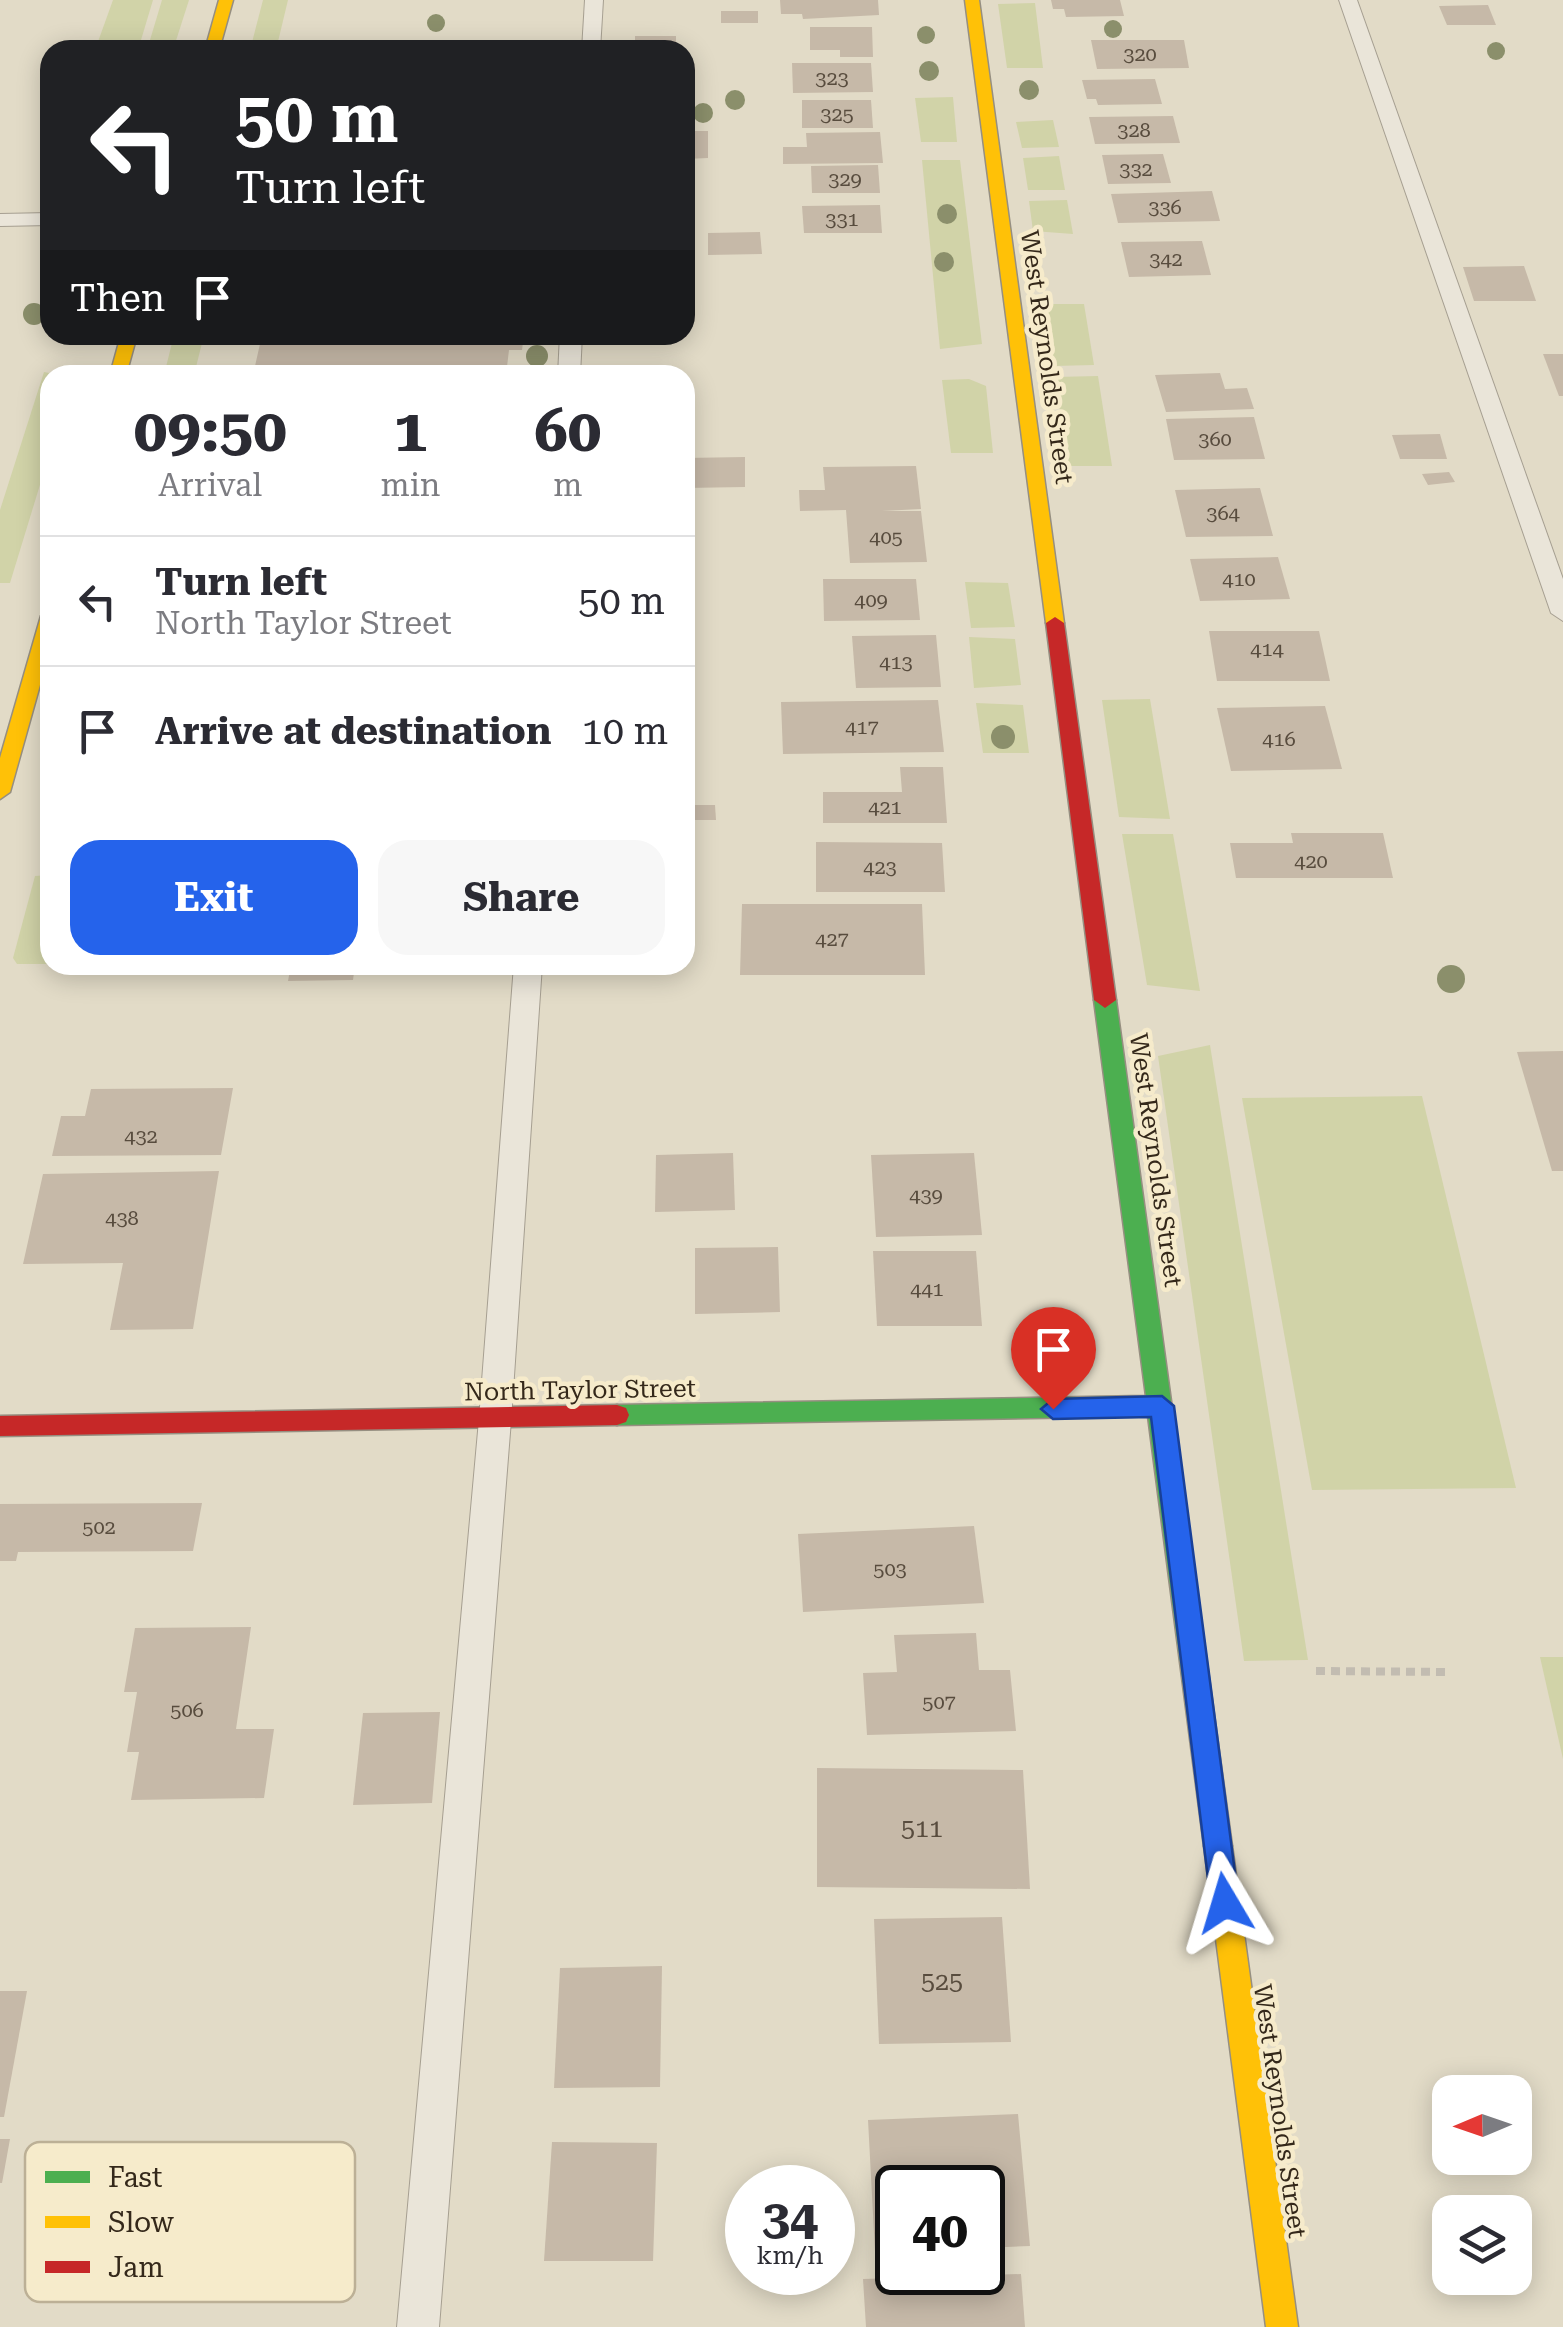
<!DOCTYPE html>
<html lang="en">
<head>
<meta charset="utf-8">
<style>
	body { margin:0; font-family:"Roboto Serif",serif; background:#f7f7f7; color:#2b2b33; height:100vh; display:flex; flex-direction:column; font-size:38px; white-space:nowrap }
	* { box-sizing:border-box; margin:0 }
	p { font-size:32px; color:#7c7c81 }
	.icon { flex:none; width:55px; height:55px; fill:none; stroke:currentColor; stroke-width:2; stroke-linecap:round; stroke-linejoin:round }
	.map { position:relative; flex:1; overflow:hidden }
	.side { position:absolute; left:40px; top:365px; width:655px; height:610px; display:flex; flex-direction:column; background:#fff; border-radius:30px; box-shadow:0 5px 25px #0003 }
	.side>* { flex:none }
	.hud { position:absolute; left:40px; top:40px; width:655px; height:305px; border-radius:30px; box-shadow:0 5px 25px #0003; background:#202124; color:#fff; overflow:hidden }
	.needle { width:65px; rotate:268deg }
	.fabs { position:absolute; left:1432px; top:2075px; display:grid; gap:20px }
	.fabs a { display:grid; place-items:center; width:100px; height:100px; border-radius:20px; background:#fff; box-shadow:0 5px 25px #0003; font-size:50px }
	.speed { position:absolute; left:725px; top:2165px; display:flex; gap:20px; font-size:50px; font-weight:700; text-align:center }
	.speed>* { display:grid; place-content:center; width:130px; height:130px; border-radius:50%; background:#fff; box-shadow:0 5px 25px #0003; line-height:1 }
	.speed small { font-size:25px; font-weight:400 }
	.speed .limit { border:5px solid #111; border-radius:15px; background:#fff; color:#111 }
	.pin { position:absolute; display:grid; place-items:center; width:85px; height:85px; color:#fff; margin:-102px -42px; border-radius:50% 50% 50% 0; rotate:-45deg; box-shadow:0 0 10px #0007 }
	.pin .icon { rotate:45deg }
	.me { position:absolute; width:110px; margin:-55px; rotate:353deg; stroke-linejoin:round; filter:drop-shadow(0 0 8px #0008) }
	.turn { display:flex; align-items:center; gap:35px; height:210px; padding:0 30px; font-size:45px }
	.turn .icon { width:130px; height:130px; stroke-width:2.5 }
	.turn b { display:block; font-size:70px; line-height:85px }
	.then { display:flex; align-items:center; height:95px; padding:0 30px; background:#0003; gap:20px; font-size:38px }
	.eta { display:flex; justify-content:space-evenly; align-items:center; height:170px; text-align:center }
	.eta b { font-size:60px; font-weight:700; line-height:70px }
	.cta { display:flex; gap:20px; margin-top:auto; padding:20px 30px }
	.cta a { flex:1; height:115px; border-radius:30px; background:#2563eb; color:#fff; font-size:40px; font-weight:700; line-height:115px; text-align:center }
	.cta a+a { background:#f7f7f7; color:#2b2b33 }
	ul { padding:0; list-style:none }
	li { display:flex; align-items:center; gap:30px; height:130px; padding:0 30px; border-top:2px solid #e1e1e2 }
	li div { flex:1 }
	li b { display:block; font-size:38px }
	li em { font-style:normal }
	.map>svg:first-child { display:block }
</style>
</head>
<body>
<div class="map">
<svg width="1563" height="2327" viewBox="0 0 1563 2327">
	<rect width="100%" height="100%" fill="#e2dbc7"/>
	<g fill="#d1d3a8">
		<path d="M113 0H153L138 50H95Z"/>
		<path d="M162 0H189L173 50H147Z"/>
		<path d="M263 0H288L276 50H250Z"/>
		<path d="M1035 3 1043 68H1007L998 4Z"/>
		<path d="M953 97 957 142H921L915 98Z"/>
		<path d="M1053 120 1059 147 1022 148 1016 122Z"/>
		<path d="M1059 156 1065 190H1028L1023 158Z"/>
		<path d="M922 160H960L982 344 940 349Z"/>
		<path d="M1067 200 1073 234 1033 231 1029 201Z"/>
		<path d="M1043 304H1084L1094 365 1054 366Z"/>
		<path d="M174 335H204L194 375H164Z"/>
		<path d="M44 372 59 375H50V452L10 583H0V510Z"/>
		<path d="M1098 376 1112 466H1068L1055 377Z"/>
		<path d="M969 379 986 386 993 453H951L942 380Z"/>
		<path d="M965 582 1008 583 1015 627 971 628Z"/>
		<path d="M969 637 1015 639 1021 685 974 688Z"/>
		<path d="M1150 699 1170 819 1119 817 1102 700Z"/>
		<path d="M976 703 1023 705 1029 753H983Z"/>
		<path d="M1122 834H1173L1200 991 1147 985Z"/>
		<path d="M50 875 49 964H17L13 958 35 876Z"/>
		<path d="M1210 1045 1308 1660 1244 1661 1158 1056Z"/>
		<path d="M1422 1096 1516 1488 1312 1490 1242 1098Z"/>
		<path d="M1540 1657H1563V1759Z"/>
	</g>
	<g fill="#c6b9a8">
		<path d="M780 0H878L879 15 803 19 802 14H781Z"/>
		<path d="M1051 0H1120L1124 16 1066 17 1064 9H1053Z"/>
		<path d="M1488 5 1496 25H1447L1439 6Z"/>
		<rect x="721" y="11" width="37" height="12"/>
		<path d="M810 27H872L873 57H840V50H810Z"/>
		<path d="M635 36H676V49L635 50Z"/>
		<path d="M1091 40H1184L1189 68 1097 69Z"/>
		<path d="M792 63H871L873 92 793 93Z"/>
		<path d="M1155 79 1162 104 1098 105 1096 99H1087L1082 80Z"/>
		<path d="M802 100H871L873 128H802Z"/>
		<path d="M1173 116 1180 143 1095 144 1089 117Z"/>
		<path d="M685 131H708V158L685 159Z"/>
		<path d="M880 132 883 163 783 164V147H807L806 133Z"/>
		<path d="M1163 154 1171 183 1108 184 1102 155Z"/>
		<path d="M878 165 880 193H812L811 166Z"/>
		<path d="M693 170V199H685V171Z"/>
		<path d="M1212 191 1220 221 1118 223 1111 194Z"/>
		<path d="M880 205 882 233H804L802 206Z"/>
		<path d="M760 232 762 254 708 255V233Z"/>
		<path d="M1202 241 1211 275 1129 277 1121 242Z"/>
		<path d="M1524 266 1536 301H1474L1463 267Z"/>
		<path d="M262 335H524L522 350H509L506 375H253Z"/>
		<path d="M1543 354H1563V396H1559Z"/>
		<path d="M1220 373 1225 389 1247 388 1254 409 1166 412 1155 375Z"/>
		<path d="M1254 417 1265 459 1174 460 1166 419Z"/>
		<path d="M1440 434 1447 459H1400L1392 435Z"/>
		<path d="M745 457V487L685 488V458Z"/>
		<path d="M916 466 921 509 882 511H921L927 562 850 563 846 510 800 511 799 490H825L823 467Z"/>
		<path d="M1449 472 1455 482 1428 485 1422 474Z"/>
		<path d="M1260 488 1273 536 1186 537 1175 490Z"/>
		<path d="M1278 557 1290 599 1200 601 1190 559Z"/>
		<path d="M823 579H916L920 620 824 621Z"/>
		<path d="M1209 631H1319L1330 681H1217Z"/>
		<path d="M936 635 941 687 856 688 852 636Z"/>
		<path d="M938 700 944 752 783 754 781 702Z"/>
		<path d="M1325 706 1342 769 1231 771 1217 708Z"/>
		<path d="M900 767H943L947 823H823V792H902Z"/>
		<path d="M685 805H715L716 820H685Z"/>
		<path d="M1291 833H1383L1393 878H1236L1230 843H1293Z"/>
		<path d="M816 842 942 843 945 892H816Z"/>
		<path d="M742 904H922L925 975H740Z"/>
		<path d="M83 965H161V968L82 969Z"/>
		<path d="M291 965H355L353 980 288 981Z"/>
		<path d="M1563 1051V1171H1552L1517 1052Z"/>
		<path d="M233 1088 221 1155 52 1156 61 1116H85L91 1089Z"/>
		<path d="M733 1153 735 1210 655 1212 656 1155Z"/>
		<path d="M974 1153 982 1235 876 1237 871 1155Z"/>
		<path d="M219 1171 193 1329 110 1330 123 1263 23 1264 43 1174Z"/>
		<path d="M778 1247 780 1312 695 1314V1248Z"/>
		<path d="M873 1251H976L982 1326H877Z"/>
		<path d="M202 1503 193 1551 18 1552 16 1561H0V1504Z"/>
		<path d="M974 1526 984 1603 803 1612 798 1534Z"/>
		<path d="M251 1627 236 1729H274L264 1798 131 1800 139 1752H127L137 1692H124L135 1628Z"/>
		<path d="M976 1633 979 1670H1010L1016 1731 867 1735 863 1673 897 1672 894 1635Z"/>
		<path d="M440 1712 432 1803 353 1805 363 1713Z"/>
		<path d="M817 1768 1023 1770 1030 1889 817 1887Z"/>
		<path d="M1002 1917 1011 2042 879 2044 874 1919Z"/>
		<path d="M662 1966 660 2087 554 2088 560 1968Z"/>
		<path d="M0 1991H27L4 2117H0Z"/>
		<path d="M1018 2114 1030 2246 982 2248V2188H898V2251L875 2252 868 2120Z"/>
		<path d="M0 2139H10L2 2183H0Z"/>
		<path d="M552 2142 657 2143 653 2261H544Z"/>
		<path d="M1021 2274 1025 2327H866L863 2279Z"/>
	</g>
	<g fill="none" stroke-linecap="round" stroke-linejoin="round">
		<defs>
			<g id="lane">
				<path d="M585 0H603L600 50H582Z"/>
				<path d="M1339 0H1357L1563 579V621L1551 613Z"/>
				<path d="M50 213V225L0 226V214Z"/>
				<path d="M560 335H582L580 375H558Z"/>
				<path d="M514 965H542L511 1420 439 2327H397L479 1420Z"/>
			</g>
			<path id="fast" d="M1105 992 1116 1000 1232 1846 1228 1855 1218 1859 1208 1855 1204 1846 1148 1416 617 1425 608 1422 605 1415 608 1408 617 1405 1146 1396 1094 1000Z"/>
			<g id="slow">
				<path d="M219 0H233L219 50H205Z"/>
				<path d="M965 0H979L1064 623 1055 629 1046 623Z"/>
				<path d="M121 335H137L126 375H110Z"/>
				<path d="M50 610V649L10 792 0 799V758L41 616Z"/>
				<path d="M1218 1833 1228 1837 1232 1846 1298 2327H1266L1204 1846 1208 1837Z"/>
			</g>
			<g id="jam">
				<path d="M1055 617 1064 623 1116 1000 1105 1008 1094 1000 1046 623Z"/>
				<path d="M617 1405 626 1408 629 1415 626 1422 617 1425 0 1436V1416Z"/>
			</g>
		</defs>
		<use href="#lane" stroke="#a69f91" stroke-width="2"/>
		<use href="#fast" stroke="#968f81" stroke-width="3"/>
		<use href="#slow" stroke="#968f81" stroke-width="3"/>
		<use href="#jam" stroke="#968f81" stroke-width="3"/>
		<path stroke="#c2bcb1" stroke-width="4" stroke-dasharray="5 4" stroke-linecap="butt" d="M44 113H50"/>
		<path stroke="#c2bcb1" stroke-width="8" stroke-dasharray="9 6" stroke-linecap="butt" d="M1316 1671 1451 1672"/>
		<use href="#lane" fill="#eae5d9" fill-rule="evenodd"/>
		<use href="#fast" fill="#4caf50" fill-rule="evenodd"/>
		<use href="#slow" fill="#ffc107" fill-rule="evenodd"/>
		<use href="#jam" fill="#c62828" fill-rule="evenodd"/>
	</g>
	<g fill="#8b8f6b">
		<circle cx="436" cy="23" r="9"/>
		<circle cx="1113" cy="29" r="9"/>
		<circle cx="926" cy="35" r="9"/>
		<circle cx="1496" cy="51" r="9"/>
		<circle cx="929" cy="71" r="10"/>
		<circle cx="1029" cy="90" r="10"/>
		<circle cx="735" cy="100" r="10"/>
		<circle cx="703" cy="113" r="10"/>
		<circle cx="947" cy="214" r="10"/>
		<circle cx="944" cy="262" r="10"/>
		<circle cx="34" cy="314" r="11"/>
		<circle cx="537" cy="356" r="11"/>
		<circle cx="1003" cy="737" r="12"/>
		<circle cx="1451" cy="979" r="14"/>
	</g>
	<path fill="#2563eb" stroke="#184099" stroke-width="2.5" d="M1162 1396 1174 1406 1239 1903 1235 1913 1225 1917 1215 1913 1211 1903 1151 1417 1053 1419 1041 1409 1053 1399Z"/>
	<g text-anchor="middle" dominant-baseline="central" stroke-width="9" stroke-linejoin="round" paint-order="stroke">
		<g font-size="20" fill="#584c3e">
			<text x="1140" y="54">320</text>
			<text x="832" y="78">323</text>
			<text x="837" y="114">325</text>
			<text x="1134" y="130">328</text>
			<text x="1136" y="169">332</text>
			<text x="845" y="179">329</text>
			<text x="1165" y="207">336</text>
			<text x="842" y="219">331</text>
			<text x="1166" y="259">342</text>
			<text x="1215" y="439">360</text>
			<text x="1223" y="513">364</text>
			<text x="886" y="537">405</text>
			<text x="1239" y="579">410</text>
			<text x="871" y="600">409</text>
			<text x="1267" y="649">414</text>
			<text x="896" y="662">413</text>
			<text x="862" y="727">417</text>
			<text x="1279" y="739">416</text>
			<text x="885" y="807">421</text>
			<text x="1311" y="861">420</text>
			<text x="880" y="867">423</text>
			<text x="832" y="939">427</text>
			<text x="141" y="1136">432</text>
			<text x="926" y="1195">439</text>
			<text x="122" y="1218">438</text>
			<text x="927" y="1289">441</text>
			<text x="99" y="1527">502</text>
			<text x="890" y="1569">503</text>
			<text x="939" y="1702">507</text>
			<text x="187" y="1710">506</text>
		</g>
		<g font-size="25" fill="#34281a" stroke="#f6ebcb">
			<text transform="translate(1047 357) rotate(82)">West Reynolds Street</text>
			<text transform="translate(1156 1160) rotate(82)">West Reynolds Street</text>
			<text transform="translate(580 1390) rotate(-1)">North Taylor Street</text>
			<text transform="translate(1280 2111) rotate(82)">West Reynolds Street</text>
		</g>
		<g font-size="25" fill="#584c3e">
			<text x="922" y="1828">511</text>
			<text x="942" y="1981">525</text>
		</g>
	</g>
	<rect x="25" y="2142" width="330" height="160" rx="15" fill="#f6ebcb" stroke="#bcb096" stroke-width="2.5"/>
	<rect x="45" y="2171" width="45" height="12" fill="#4caf50"/>
	<rect x="45" y="2216" width="45" height="12" fill="#ffc107"/>
	<rect x="45" y="2261" width="45" height="12" fill="#c62828"/>
	<g font-size="28" fill="#34281a">
		<text x="108" y="2187">Fast</text>
		<text x="108" y="2232">Slow</text>
		<text x="108" y="2277">Jam</text>
	</g>
</svg>
<div class="fabs">
<a><svg class="needle" viewBox="-14 -14 28 28"><path d="M0-13l5 13h-10z" fill="#e53935"/><path d="M0 13l5-13h-10z" fill="#7c7c81"/></svg></a>
<a><svg class="icon" aria-label="layers" viewBox="0 0 24 24"><path d="M12 4l9 5-9 5-9-5zM3 14l9 5 9-5"/></svg></a>
</div>
<div class="speed"><div>34<small>km/h</small></div><div class="limit">40</div></div>
<div class="pin" style="left:1053px;top:1409px;background:#d93025"><svg class="icon" aria-label="arrive" viewBox="0 0 24 24"><path d="M6 21V4h12l-3 4 3 4H6"/></svg></div>
<svg class="me" style="left:1225px;top:1903px" viewBox="-20 -20 40 40"><path d="M0-17L14 15 0 8-14 15z" fill="#2563eb" stroke="#fff" stroke-width="4"/></svg>
<div class="hud">
<div class="turn"><svg class="icon" aria-label="left" viewBox="0 0 24 24"><path d="M17 20v-9H6M10 6l-5 5 5 5"/></svg><div><b>50 m</b>Turn left</div></div>
<div class="then">Then<svg class="icon" aria-label="arrive" viewBox="0 0 24 24"><path d="M6 21V4h12l-3 4 3 4H6"/></svg></div>
</div>
<section class="side">
<div class="eta">
<div><b>09:50</b><p>Arrival</p></div>
<div><b>1</b><p>min</p></div>
<div><b>60</b><p>m</p></div>
</div>
<ul>
<li><svg class="icon" aria-label="left" viewBox="0 0 24 24"><path d="M17 20v-9H6M10 6l-5 5 5 5"/></svg><div><b>Turn left</b><p>North Taylor Street</p></div><em>50 m</em></li>
<li><svg class="icon" aria-label="arrive" viewBox="0 0 24 24"><path d="M6 21V4h12l-3 4 3 4H6"/></svg><div><b>Arrive at destination</b></div><em>10 m</em></li>
</ul>
<div class="cta"><a>Exit</a><a>Share</a></div>
</section>
</div>
</body>
</html>
